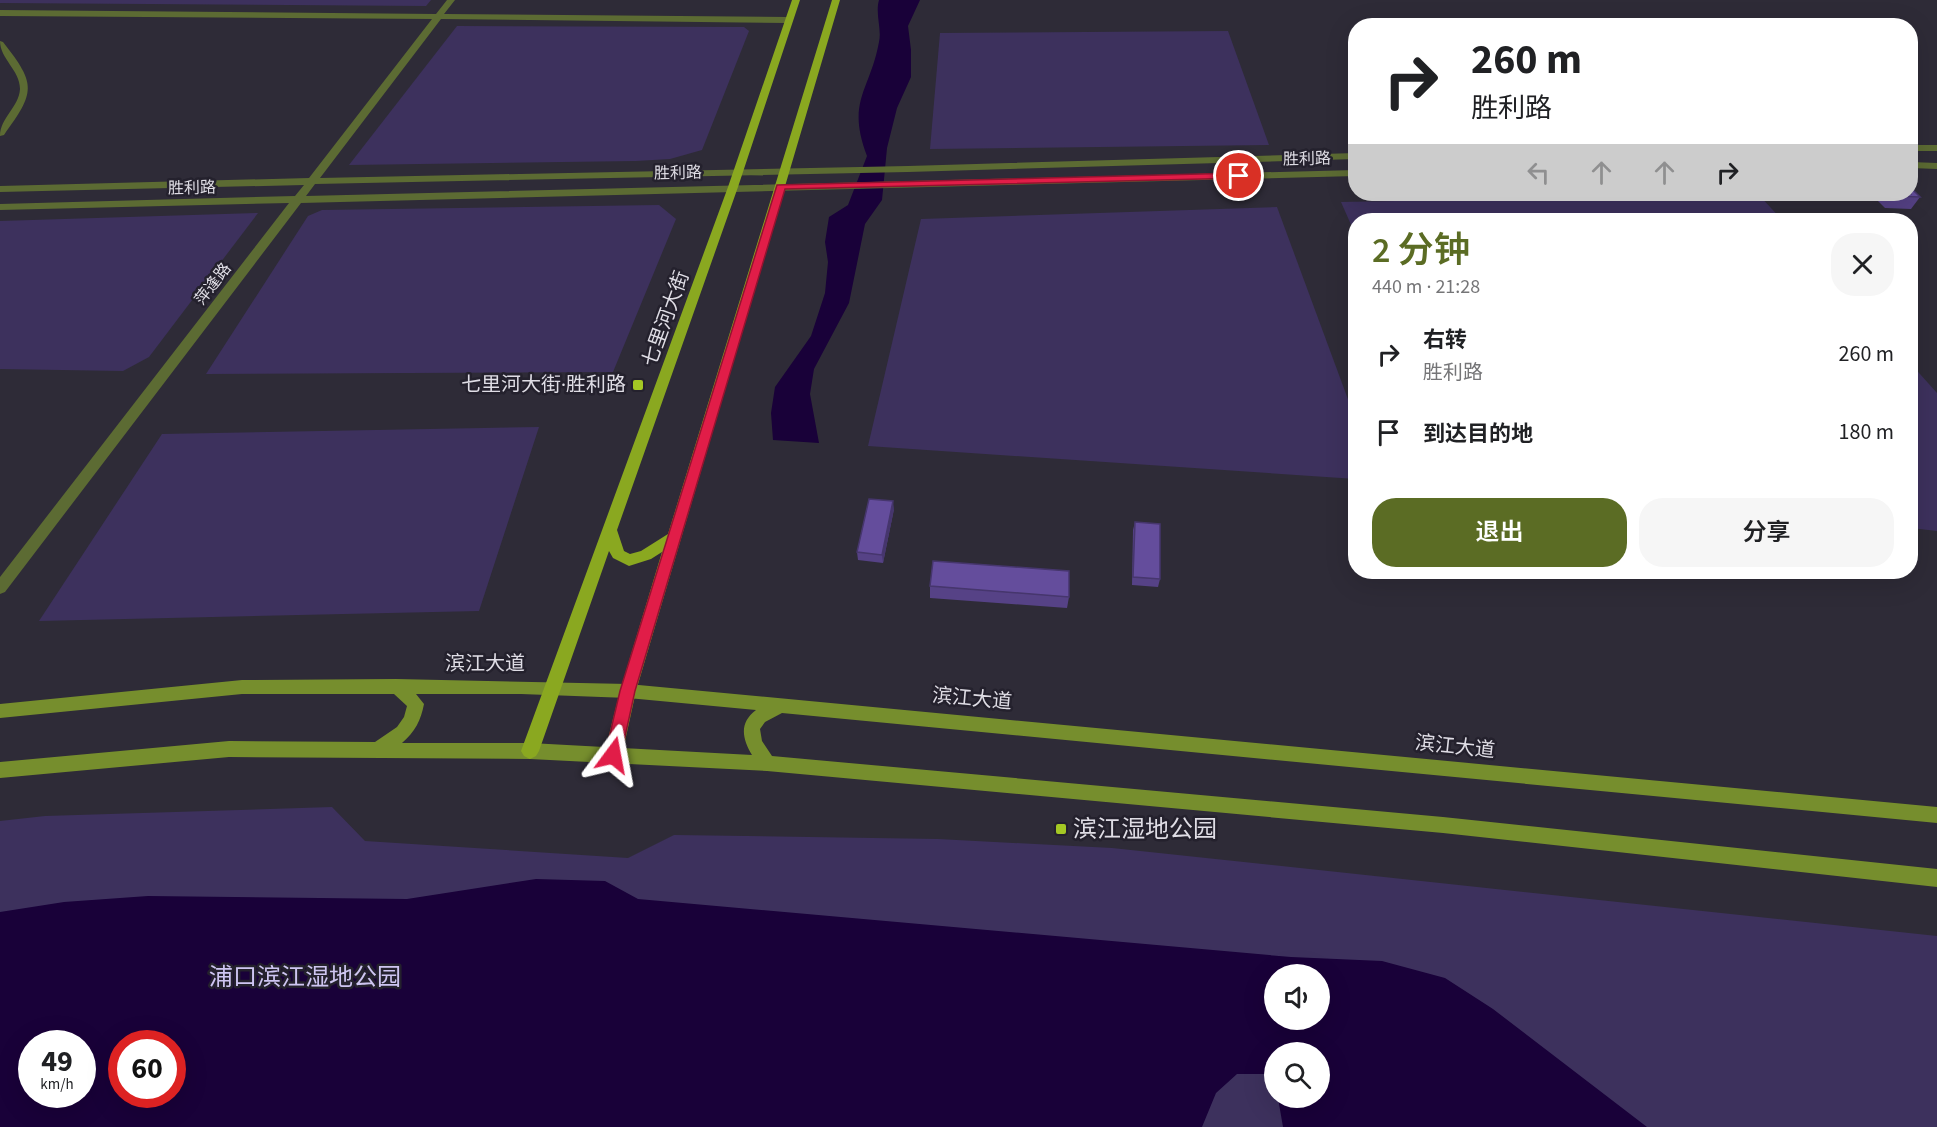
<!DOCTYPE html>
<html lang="zh">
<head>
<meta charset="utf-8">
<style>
	body { margin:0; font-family:"Source Sans 3","Noto Sans SC",sans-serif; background:#f6f6f6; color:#202124; height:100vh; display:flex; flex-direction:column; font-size:22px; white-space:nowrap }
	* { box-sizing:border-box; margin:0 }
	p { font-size:20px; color:#757577 }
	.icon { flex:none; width:33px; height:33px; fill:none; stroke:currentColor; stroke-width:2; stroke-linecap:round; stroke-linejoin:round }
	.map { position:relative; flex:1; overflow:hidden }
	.details { position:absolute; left:1348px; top:213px; width:570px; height:366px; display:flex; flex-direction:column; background:#fff; border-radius:24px; box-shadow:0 6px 24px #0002 }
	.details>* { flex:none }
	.guide { position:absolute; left:1348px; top:18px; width:570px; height:183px; border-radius:24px; box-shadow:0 6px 24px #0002; background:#fff; color:#202124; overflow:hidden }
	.tools { position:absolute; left:1264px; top:964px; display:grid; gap:12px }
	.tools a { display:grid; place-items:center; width:66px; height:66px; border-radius:50%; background:#fff; box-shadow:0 6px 24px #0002; font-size:30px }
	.speed { position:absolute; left:18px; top:1030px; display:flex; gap:12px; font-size:30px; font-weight:700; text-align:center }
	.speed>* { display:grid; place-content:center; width:78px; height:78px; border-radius:50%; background:#fff; box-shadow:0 6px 24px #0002; line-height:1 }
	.speed small { font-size:15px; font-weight:400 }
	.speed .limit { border:9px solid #d22; background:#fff; color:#111 }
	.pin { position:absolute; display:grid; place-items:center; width:51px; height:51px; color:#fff; margin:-26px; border:3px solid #fff; border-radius:50%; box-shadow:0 2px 6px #0007 }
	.me { position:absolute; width:66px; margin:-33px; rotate:13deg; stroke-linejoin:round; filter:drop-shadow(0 0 4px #0008) }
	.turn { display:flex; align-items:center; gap:21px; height:126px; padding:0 24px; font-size:27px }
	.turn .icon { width:78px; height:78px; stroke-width:2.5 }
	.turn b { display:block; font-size:42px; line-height:51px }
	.lanes { display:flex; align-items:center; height:57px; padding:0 24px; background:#0003; justify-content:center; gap:30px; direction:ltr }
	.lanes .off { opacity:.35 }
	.round { display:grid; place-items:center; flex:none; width:63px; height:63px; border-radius:24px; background:#f6f6f6 }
	.head { display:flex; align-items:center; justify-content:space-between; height:102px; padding:0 24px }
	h1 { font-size:36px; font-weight:600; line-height:45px; color:#5b6c24 }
	.cta { display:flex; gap:12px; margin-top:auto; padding:12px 24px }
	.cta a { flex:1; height:69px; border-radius:24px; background:#5b6c24; color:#fff; font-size:24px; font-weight:600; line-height:69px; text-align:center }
	.cta a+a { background:#f6f6f6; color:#202124 }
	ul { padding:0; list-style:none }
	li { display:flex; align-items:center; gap:18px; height:78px; padding:0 24px }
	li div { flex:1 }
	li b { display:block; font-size:22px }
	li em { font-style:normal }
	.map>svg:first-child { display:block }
</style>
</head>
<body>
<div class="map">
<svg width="1937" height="1127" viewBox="0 0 1937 1127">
	<rect width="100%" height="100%" fill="#2e2b37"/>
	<g fill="#3d315d" fill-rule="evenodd">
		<path d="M0 0H431L426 6 0 3Z"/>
		<path d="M457 26 744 27 749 31 702 150 670 159 636 161 349 165Z"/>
		<path d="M1228 31 1269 145 930 149 940 33Z"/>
		<path d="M1758 194 1782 220H1356V236L1341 202Z"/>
		<path d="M659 205 676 219 613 372 206 374 308 216 322 210Z"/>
		<path d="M1277 207 1356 421V479L868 446 921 219Z"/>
		<path d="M258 213 149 357 123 371 0 369V221Z"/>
		<path d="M1911 364 1937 393V531L1911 528Z"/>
		<path d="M539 427 479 611 39 621 162 434Z"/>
		<path d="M332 807 365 841 628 858 674 835 938 839 1112 848 1937 936V1127H0V821L45 816ZM1275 975H1320V1020H1275ZM32 1044H82V1095H32ZM122 1044H172V1095H122ZM1275 1053H1320V1098H1275Z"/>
	</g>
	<g fill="#190139" fill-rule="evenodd">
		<path d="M879 0H920L908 26 911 50V77L897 108 887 148 882 200 865 224 849 303 814 369 810 394 819 443 773 440 771 413 775 387 811 336 825 293 828 262 825 242 829 217 848 205 867 156C846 101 870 91 879 42 882 29 875 14 879 0Z"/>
		<path d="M536 879 605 881 638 899 1291 957 1382 961 1445 978 1493 1009 1647 1127H1283L1278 1098H1320V1053H1275V1084L1272 1074H1237L1216 1093 1202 1127H0V912L64 902 148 896 407 899ZM1275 975H1320V1020H1275ZM32 1044H82V1095H32ZM122 1044H172V1095H122Z"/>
	</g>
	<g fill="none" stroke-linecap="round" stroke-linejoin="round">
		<g fill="#5c6b33" fill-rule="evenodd">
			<path d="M447 0H455L444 14 788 17 792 20 788 23 441 19 320 178 908 166 1356 153V159L908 172 315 184 306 196 1356 170V176L301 203 5 592 0 594V577L289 203 0 210V204L295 196 304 185 0 192V186L309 178 432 19 0 16V10L436 14Z"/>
			<path d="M0 41 3 42C37 85 35 92 4 135L0 136C0 118 19 107 20 89 20 70 0 59 0 41Z"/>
			<rect x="1911" y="145" width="26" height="6"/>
			<path d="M1911 162 1937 163V169L1911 168Z"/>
		</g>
		<path fill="#768e2d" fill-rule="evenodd" d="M396 679 628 684 1937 807V823L782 713 765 722 760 729 762 741 772 756 1443 817 1937 869V887L1443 833 767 771 530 759 229 757 0 778V762L229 741 375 742 397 727 404 717 407 706 394 694H242L0 718V704L242 680ZM416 694H521L628 698 756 710C739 723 742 738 752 755L530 743H402C415 732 421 720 424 704Z"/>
		<path fill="#8aa820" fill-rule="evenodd" d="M792 0H800L738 187 617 530 624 551 630 554 641 551 668 534 832 0H840L636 691 622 755 619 760 613 763 607 760 604 755 620 691 662 552 651 559 629 566 613 558 609 551 539 751 536 756 530 759 524 756 521 751 728 187Z"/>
	</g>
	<g fill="#564286">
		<path d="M1871 194H1911L1920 197 1911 209 1885 208Z"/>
		<path d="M894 509 883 563 858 560 857 552Z"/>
		<path d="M1135 522 1160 579 1158 587 1132 585 1133 530Z"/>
		<path d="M930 586 1069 597 1067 608 930 598Z"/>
	</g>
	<path fill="#46366d" d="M893 501 894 509 883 563 882 555Z"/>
	<g fill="#644d9c" stroke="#46366d" stroke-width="1.5">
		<path d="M1911 188 1920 197 1894 196 1891 194H1911Z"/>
		<path d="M869 499 893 501 882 555 857 552Z"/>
		<path d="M1135 522 1160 524V579L1133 577Z"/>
		<path d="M933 561 1069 571V597L930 586Z"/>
	</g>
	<path fill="#e11d48" stroke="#92132f" stroke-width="1.5" d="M1239 173 1244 176 1243 178 785 189 635 691 621 755 619 760 613 762 608 760 605 755 620 691 777 185Z"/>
	<g fill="#a4c824" stroke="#24212d" stroke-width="2">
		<rect x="632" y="379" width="12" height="12" rx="3"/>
		<rect x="1055" y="823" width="12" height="12" rx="3"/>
	</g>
	<g text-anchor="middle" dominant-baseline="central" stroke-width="5" stroke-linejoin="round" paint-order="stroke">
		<g font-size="16" fill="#dfdde5" stroke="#24212d">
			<text transform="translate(1307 159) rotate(-1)">胜利路</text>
			<text transform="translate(678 173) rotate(-1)">胜利路</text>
			<text transform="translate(192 188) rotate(-1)">胜利路</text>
			<text transform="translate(213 284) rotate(-52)">萍逢路</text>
		</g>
		<g font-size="20" fill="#dfdde5" stroke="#24212d">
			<text transform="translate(666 319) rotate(-70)">七里河大街</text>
			<text x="485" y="664">滨江大道</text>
			<text transform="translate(972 699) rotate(5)">滨江大道</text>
			<text transform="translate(1455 747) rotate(6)">滨江大道</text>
		</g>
		<g font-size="20" fill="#dfdde5" stroke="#24212d" text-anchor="end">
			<text x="626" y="385">七里河大街·胜利路</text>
		</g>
		<g font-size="24" fill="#dfdde5" stroke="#24212d" text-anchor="start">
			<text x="1073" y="829">滨江湿地公园</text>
		</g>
		<g font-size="24" fill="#cec5f1" stroke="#24212d">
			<text x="305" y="977">浦口滨江湿地公园</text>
		</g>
	</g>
</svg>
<div class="tools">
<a><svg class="icon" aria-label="sound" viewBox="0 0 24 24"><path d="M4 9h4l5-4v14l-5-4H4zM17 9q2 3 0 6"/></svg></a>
<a><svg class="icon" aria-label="search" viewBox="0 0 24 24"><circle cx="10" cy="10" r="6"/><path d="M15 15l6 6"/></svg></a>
</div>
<div class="speed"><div>49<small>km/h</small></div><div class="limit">60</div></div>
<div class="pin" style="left:1239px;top:176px;background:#d93025"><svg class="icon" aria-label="arrive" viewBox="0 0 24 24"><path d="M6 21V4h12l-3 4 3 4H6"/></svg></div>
<svg class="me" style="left:613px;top:755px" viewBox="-20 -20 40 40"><path d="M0-17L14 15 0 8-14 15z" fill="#e11d48" stroke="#fff" stroke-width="4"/></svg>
<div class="guide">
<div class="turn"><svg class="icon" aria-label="right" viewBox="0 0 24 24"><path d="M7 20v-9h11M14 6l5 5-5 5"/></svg><div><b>260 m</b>胜利路</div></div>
<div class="lanes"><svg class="icon off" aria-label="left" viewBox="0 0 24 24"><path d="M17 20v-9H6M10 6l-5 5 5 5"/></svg><svg class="icon off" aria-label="ahead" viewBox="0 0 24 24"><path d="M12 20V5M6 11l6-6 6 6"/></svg><svg class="icon off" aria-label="ahead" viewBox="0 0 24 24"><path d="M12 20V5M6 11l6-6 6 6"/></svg><svg class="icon" aria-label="right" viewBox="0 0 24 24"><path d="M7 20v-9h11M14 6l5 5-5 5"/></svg></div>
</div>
<section class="details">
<div class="head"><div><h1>2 分钟</h1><p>440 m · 21:28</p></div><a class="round"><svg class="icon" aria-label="close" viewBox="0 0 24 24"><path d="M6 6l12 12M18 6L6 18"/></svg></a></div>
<ul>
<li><svg class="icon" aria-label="right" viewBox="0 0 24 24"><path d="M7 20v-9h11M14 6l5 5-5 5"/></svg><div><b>右转</b><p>胜利路</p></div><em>260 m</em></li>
<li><svg class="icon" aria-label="arrive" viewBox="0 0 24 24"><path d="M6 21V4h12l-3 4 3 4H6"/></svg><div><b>到达目的地</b></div><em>180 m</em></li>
</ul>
<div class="cta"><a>退出</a><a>分享</a></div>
</section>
</div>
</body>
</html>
